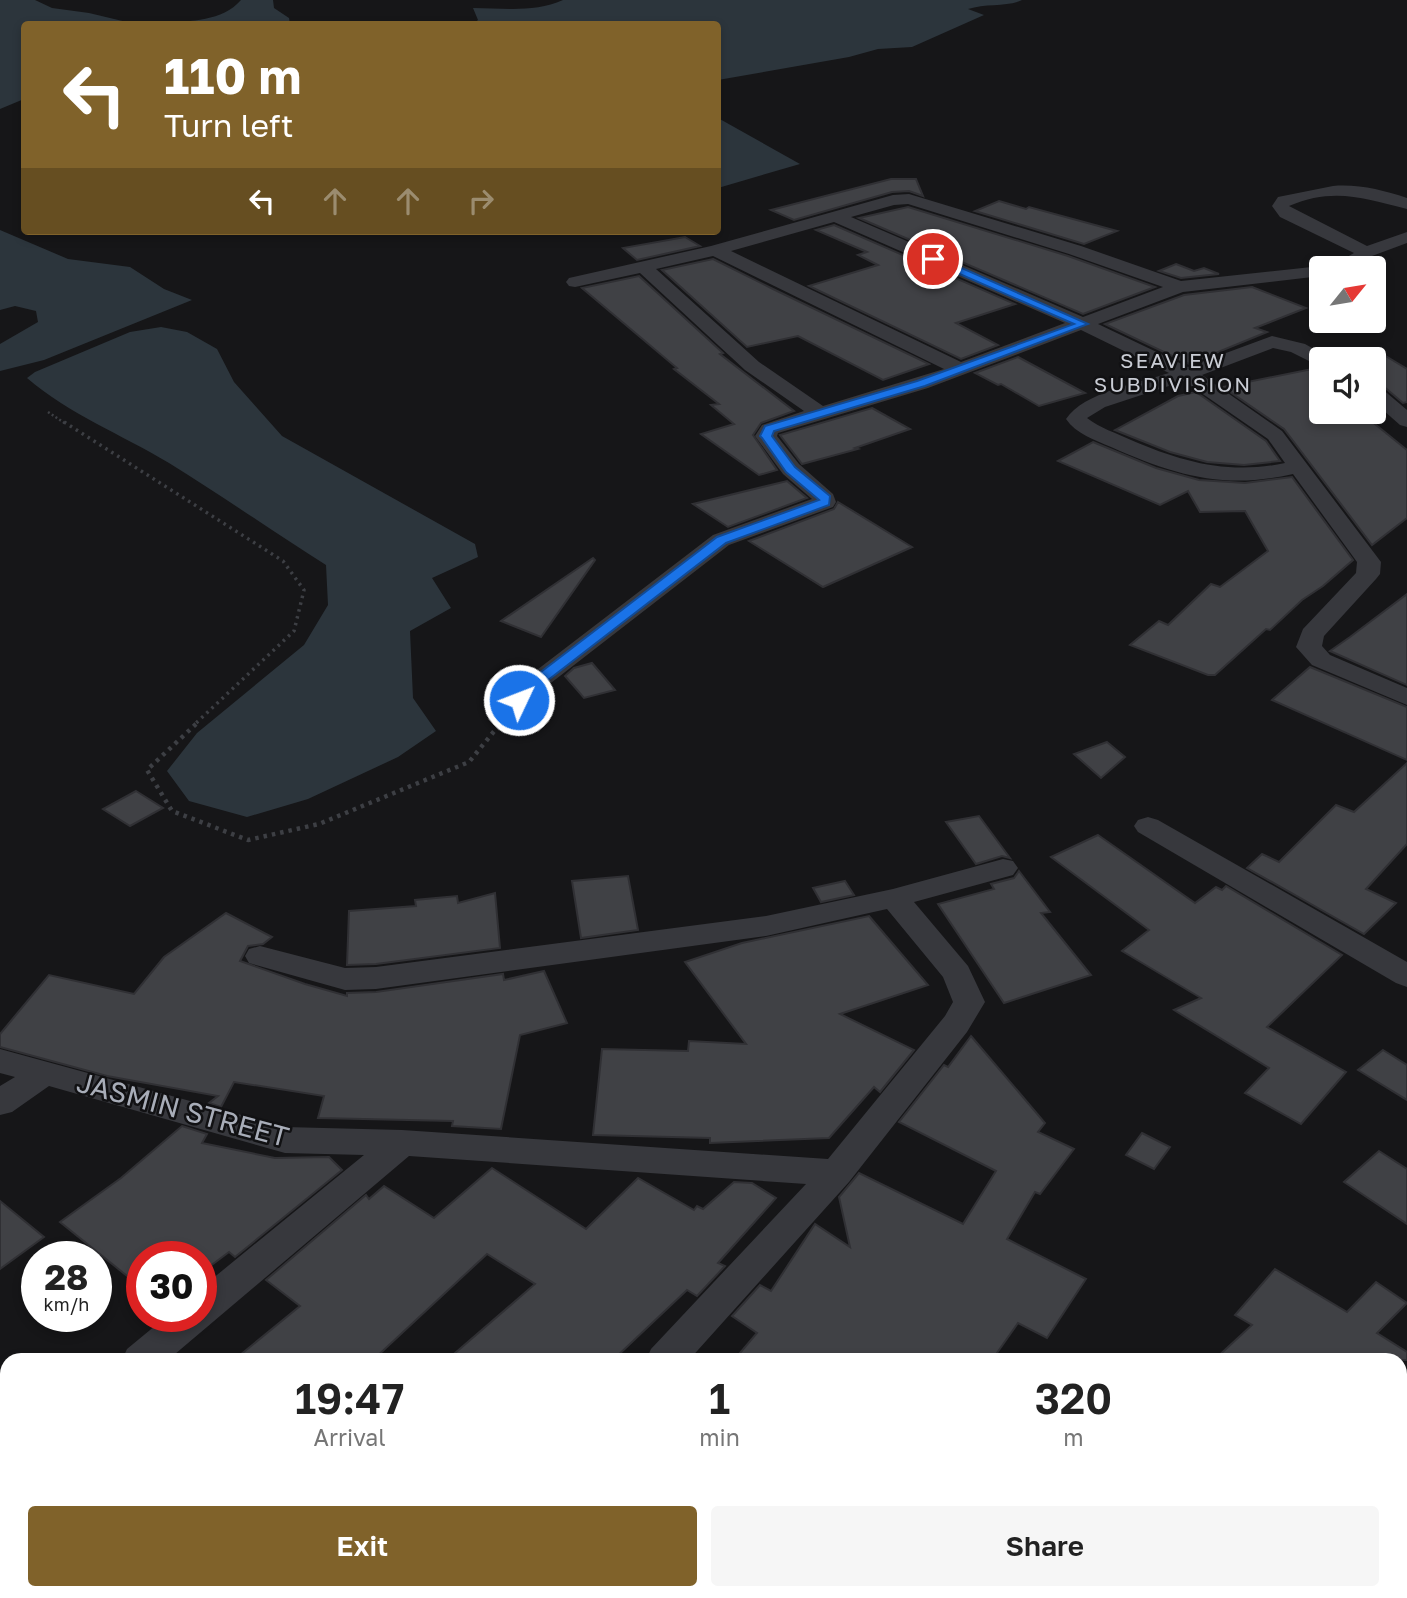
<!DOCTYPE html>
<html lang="en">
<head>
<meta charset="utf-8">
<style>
	body { margin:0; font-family:"Golos Text",sans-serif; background:#f6f6f6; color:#222; height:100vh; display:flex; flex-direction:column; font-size:26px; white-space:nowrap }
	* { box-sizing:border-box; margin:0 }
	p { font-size:23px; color:#767676 }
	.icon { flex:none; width:38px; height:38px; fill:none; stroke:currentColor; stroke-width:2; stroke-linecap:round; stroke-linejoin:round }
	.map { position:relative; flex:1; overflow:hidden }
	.sheet { position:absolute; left:0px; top:1353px; width:1407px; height:247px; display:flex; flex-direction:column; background:#fff; border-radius:21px 21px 0 0; box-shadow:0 4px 10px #0003 }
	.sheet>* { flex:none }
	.banner { position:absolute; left:21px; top:21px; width:700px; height:214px; border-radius:7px; box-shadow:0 4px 10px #0003; background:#80622a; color:#fff; overflow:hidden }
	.needle { width:46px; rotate:60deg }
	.tools { position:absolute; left:1309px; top:256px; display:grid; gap:14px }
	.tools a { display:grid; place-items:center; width:77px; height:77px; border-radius:7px; background:#fff; box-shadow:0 4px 10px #0003; font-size:35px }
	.speed { position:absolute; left:21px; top:1241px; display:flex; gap:14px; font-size:35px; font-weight:700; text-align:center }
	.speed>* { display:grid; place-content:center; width:91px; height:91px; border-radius:50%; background:#fff; box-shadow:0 4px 10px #0003; line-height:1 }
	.speed small { font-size:18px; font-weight:400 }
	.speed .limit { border:10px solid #d22; background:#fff; color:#111 }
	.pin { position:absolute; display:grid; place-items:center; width:60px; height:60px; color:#fff; margin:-30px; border:4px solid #fff; border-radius:50%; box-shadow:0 2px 7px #0007 }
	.me { position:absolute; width:77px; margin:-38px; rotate:47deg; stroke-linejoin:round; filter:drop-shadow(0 0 5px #0008) }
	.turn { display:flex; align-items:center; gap:24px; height:147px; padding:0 28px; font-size:32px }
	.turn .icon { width:91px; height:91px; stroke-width:2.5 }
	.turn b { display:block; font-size:49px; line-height:60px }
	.lanes { display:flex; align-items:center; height:66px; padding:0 28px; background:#0003; justify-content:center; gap:35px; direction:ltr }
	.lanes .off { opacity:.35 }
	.eta { display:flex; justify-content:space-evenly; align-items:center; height:119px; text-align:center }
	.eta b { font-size:42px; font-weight:600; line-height:49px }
	.primary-button { display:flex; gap:14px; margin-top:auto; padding:14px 28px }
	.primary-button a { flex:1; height:80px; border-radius:7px; background:#80622a; color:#fff; font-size:28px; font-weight:600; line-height:80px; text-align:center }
	.primary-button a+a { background:#f6f6f6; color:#222 }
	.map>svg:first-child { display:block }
</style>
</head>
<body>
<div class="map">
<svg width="1407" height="1598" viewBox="0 0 1407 1598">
	<rect width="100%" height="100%" fill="#161618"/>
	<g fill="#2c353c">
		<path d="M0 0H35L52 8 89 13 135 24H24V99L0 109Z"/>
		<path d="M241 0H273L274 8 289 18 290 24H164C191 20 222 22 241 0Z"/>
		<path d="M563 0H1022C1008 7 986 3 968 9L984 15 912 47 878 49 849 57 718 80V24H473L478 20 473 8C504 8 534 13 563 0Z"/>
		<path d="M718 118 800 164 718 188Z"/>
		<path d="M0 230 68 259 130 267 164 289 192 300 44 360 0 371V344L38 322 36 311 15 306 0 310Z"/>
		<path d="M161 327 187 332 217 349 234 382 282 436 475 544 478 557 432 578 451 608 410 631 413 698 436 731 398 757 308 799 247 817 189 801 167 771 197 733 304 645 328 605 326 565C274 532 222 496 169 463 121 434 70 415 27 378L35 372 130 332Z"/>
	</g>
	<g fill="#404145" stroke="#303034" stroke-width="2">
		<path d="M891 179H916L923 196 909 191 892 192 794 220 771 210Z"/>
		<path d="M999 201 1026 209 1029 207 1117 231 1084 244 975 211Z"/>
		<path d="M908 207 1068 256 1155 287 1083 314 859 218Z"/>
		<path d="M834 225 1015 304 956 323 998 345 961 359 809 286 878 265 858 255 867 252 816 230Z"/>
		<path d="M685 237 700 246 637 260 623 248Z"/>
		<path d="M713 259 773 289 929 364 883 380 798 336 747 347 662 270Z"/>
		<path d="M1176 264 1194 271 1204 268 1219 274 1181 278 1159 271Z"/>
		<path d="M639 276 723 353 720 354 794 411 761 423 753 435 777 470 759 475 701 434 734 424 711 405 719 404 674 369 677 368 582 288Z"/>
		<path d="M1252 287 1306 308 1255 328 1267 332 1189 364 1105 324 1184 295Z"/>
		<path d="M1384 355 1407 369V402L1403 403 1383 386 1374 384V359H1364Z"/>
		<path d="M1018 357 1085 393 1039 406 1001 384 998 385 975 373Z"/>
		<path d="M1317 368 1321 370V411H1362L1360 412 1407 450V518L1372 545 1284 429 1223 387Z"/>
		<path d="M1196 392 1266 441 1280 461 1244 465 1207 462 1170 452 1115 430 1178 396Z"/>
		<path d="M872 408 910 429 855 448 858 449 802 464 780 435Z"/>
		<path d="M1093 442 1156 468 1199 480 1245 483 1292 477 1353 560 1323 586 1302 600 1270 630 1266 629 1215 675H1208L1130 645 1159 621 1168 625 1211 584 1220 587 1268 551 1245 511 1200 512 1188 491 1160 505 1058 461Z"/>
		<path d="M787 481 807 498 728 527 693 504Z"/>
		<path d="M838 502 912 547 823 587 749 541 834 509Z"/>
		<path d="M593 558 595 560 541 637 501 621Z"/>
		<path d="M1407 594V685L1330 651 1350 637Z"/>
		<path d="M592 663 615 690 584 698 565 676 574 668Z"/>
		<path d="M1310 667 1407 707V760L1272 700Z"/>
		<path d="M1107 742 1125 757 1101 778 1074 754Z"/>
		<path d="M1407 763V844L1366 889 1396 903 1364 934 1247 868 1262 854 1279 862 1336 805 1354 812Z"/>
		<path d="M136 791 163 808 130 826 103 809Z"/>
		<path d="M979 816 1010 858 1002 856 976 864 946 822Z"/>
		<path d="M1098 835 1195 903 1216 887 1222 890 1226 886 1342 955 1267 1027 1346 1072 1301 1124 1245 1093 1269 1068 1174 1010 1201 998 1122 951 1149 930 1051 857Z"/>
		<path d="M1019 871 1050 912 1041 913 1091 975 1004 1003 938 904 994 889 991 884 1014 878Z"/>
		<path d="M628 876 638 930 581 938 572 881Z"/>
		<path d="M845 881 854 895 821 902 813 888Z"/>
		<path d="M495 893 500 948 376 964 347 965 349 911 416 906 415 900 457 896 458 903Z"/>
		<path d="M226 913 272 937 263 944 248 946 240 961 305 984 347 996V993L376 992 503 974 504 980 544 971 567 1023 520 1035 501 1129 452 1126 453 1121 318 1118 324 1096 234 1082 221 1107 209 1103 218 1096 107 1076 0 1047V1034L49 975 134 994 164 957Z"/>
		<path d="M869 916 928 985 840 1014 914 1050 880 1092 874 1087 829 1138 710 1143V1138L593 1135 602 1049 688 1051 689 1041 746 1044 685 962 742 943Z"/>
		<path d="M971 1036 1045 1123 1038 1132 1074 1149 1040 1194 1035 1192 1007 1239 1086 1279 1047 1338 1018 1323 992 1360H734L757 1333 732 1316 760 1285 771 1291 815 1224 850 1247 839 1197 859 1173 963 1224 996 1171 899 1122 944 1065 948 1067Z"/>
		<path d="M1383 1050 1407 1065V1100L1358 1070Z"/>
		<path d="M182 1126 207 1134 202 1143 275 1158 329 1157 342 1170 235 1257 229 1252 201 1273V1256H142V1288L60 1222 121 1178Z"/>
		<path d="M1142 1133 1170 1147 1154 1169 1126 1155Z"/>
		<path d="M1379 1151 1407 1169V1224L1344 1182Z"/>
		<path d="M492 1168 586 1229 638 1178 694 1210 697 1206 703 1209 734 1182 752 1183 776 1198 718 1263 725 1266 697 1296 687 1290 613 1360H447L535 1284 487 1254 373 1360H234L300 1306 266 1280 366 1195 369 1199 384 1186 434 1218Z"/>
		<path d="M0 1201 44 1237 0 1269Z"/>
		<path d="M1275 1269 1347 1312 1376 1282 1407 1303 1377 1333 1407 1352V1360H1214L1252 1325 1235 1315Z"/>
	</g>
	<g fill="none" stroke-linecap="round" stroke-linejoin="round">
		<path stroke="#3d3f44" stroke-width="2.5" stroke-dasharray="2 2.5" stroke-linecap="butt" d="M48 412 66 424"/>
		<g stroke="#3d3f44" stroke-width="3.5" stroke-dasharray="2.5 4.5" stroke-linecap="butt">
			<path d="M64 422 283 561 304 590 294 631 194 725"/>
			<path d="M499 725 504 719"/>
		</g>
		<path stroke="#3d3f44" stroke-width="4.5" stroke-dasharray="3.5 5" stroke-linecap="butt" d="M196 724 147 770 172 811 248 840 319 824 469 762 500 724"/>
		<g fill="#37383d" fill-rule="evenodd">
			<path d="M1333 186C1359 184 1382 190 1407 198V209C1364 198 1333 187 1289 206L1367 246 1407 232V243L1372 256 1356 268H1328L1354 253 1280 217 1272 206 1278 197Z"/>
			<path d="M909 194 1081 246 1181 281 1321 266 1327 267 1321 268V276L1183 292 1098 324 1188 367 1272 336 1305 344 1328 357 1329 359H1321V367L1291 352 1273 348 1202 375 1282 431 1381 562 1380 574 1376 579 1324 636 1322 646 1330 655 1407 688V705L1312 665 1296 647 1303 629 1356 573 1357 562 1293 474C1224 490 1174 475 1111 447 1095 440 1076 434 1066 419 1084 392 1139 383 1169 373L1081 330 928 388 778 433 777 436 799 464 833 494 836 502 833 507 729 545 547 686C535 699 528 710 510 706L506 700 529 676 713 535 812 499 783 474 755 436 762 425 804 411 745 370 640 273 575 287 569 286 566 282 569 278 711 246 893 195ZM908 204 1069 254 1163 287 1083 317 851 217 894 205ZM834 222 1065 323 961 362 731 251ZM713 256 944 369 823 406 759 362 656 269ZM1184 381 1268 439 1285 463C1229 475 1182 462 1131 440 1116 433 1100 428 1087 418L1105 407Z"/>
			<path d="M1374 386 1381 388 1407 410V427L1400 425 1374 402Z"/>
			<path d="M1148 817 1158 820 1407 962V987L1396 983 1138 832 1134 826 1138 820Z"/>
			<path d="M1003 859 1013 861 1018 868 1013 875 914 902 968 966 985 1002 967 1032 849 1182 689 1360H646L651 1349 806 1184 409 1156 168 1360H122L127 1349 167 1316H201V1288L364 1155 285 1153 49 1086 12 1112 0 1115V1086L15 1077 0 1073V1049L285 1127 402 1130 828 1159 945 1016 953 1002 943 977 887 909 766 936 376 989 345 990 249 963 245 956 249 949 260 946 345 968 376 967 766 916 893 889Z"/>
			<path d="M7 1454V1493L0 1496V1457Z"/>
			<path d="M426 1592H471L469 1598H423Z"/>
		</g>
	</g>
	<path fill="#1a73e8" stroke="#114b97" stroke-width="2" d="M930 257H937L1088 324 925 386 774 431 772 436 795 467 830 496 829 505 726 543 543 684 524 703H514L512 700 514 697 533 678 717 537 819 500 786 472 762 438 760 436 765 426 917 381 1074 324 930 261Z"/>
	<g text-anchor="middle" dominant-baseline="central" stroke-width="5" stroke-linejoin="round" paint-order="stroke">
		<g font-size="21" letter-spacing="2" fill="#c9ccd4" stroke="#111113">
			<text x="1173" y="360">SEAVIEW<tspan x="1173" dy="24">SUBDIVISION</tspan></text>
		</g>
		<g font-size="28" fill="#a8adb8" stroke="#111113">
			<text transform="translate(183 1109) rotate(15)">JASMIN STREET</text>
		</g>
	</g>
</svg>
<div class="tools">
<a><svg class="needle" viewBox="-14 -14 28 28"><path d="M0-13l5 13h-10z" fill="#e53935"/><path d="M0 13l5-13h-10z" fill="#767676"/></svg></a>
<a><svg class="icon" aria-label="sound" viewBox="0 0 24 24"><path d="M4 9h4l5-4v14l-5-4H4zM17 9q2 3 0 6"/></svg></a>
</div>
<div class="speed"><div>28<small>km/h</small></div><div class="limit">30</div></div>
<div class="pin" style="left:933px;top:259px;background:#d93025"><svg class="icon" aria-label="arrive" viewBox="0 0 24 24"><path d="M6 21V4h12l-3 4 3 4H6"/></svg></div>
<svg class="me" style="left:519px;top:700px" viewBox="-20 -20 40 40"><circle r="17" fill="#1a73e8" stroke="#fff" stroke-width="3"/><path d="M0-11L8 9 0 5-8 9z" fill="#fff"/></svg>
<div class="banner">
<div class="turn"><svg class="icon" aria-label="left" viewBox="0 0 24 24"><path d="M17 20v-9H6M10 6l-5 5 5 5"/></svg><div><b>110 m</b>Turn left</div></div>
<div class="lanes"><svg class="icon" aria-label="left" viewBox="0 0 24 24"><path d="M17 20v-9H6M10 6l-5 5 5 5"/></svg><svg class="icon off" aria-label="ahead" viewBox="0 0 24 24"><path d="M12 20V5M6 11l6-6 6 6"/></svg><svg class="icon off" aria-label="ahead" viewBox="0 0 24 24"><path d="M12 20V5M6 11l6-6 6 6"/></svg><svg class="icon off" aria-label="right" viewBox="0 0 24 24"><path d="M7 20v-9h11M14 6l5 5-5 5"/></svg></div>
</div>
<section class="sheet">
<div class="eta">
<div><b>19:47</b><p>Arrival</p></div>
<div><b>1</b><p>min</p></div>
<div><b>320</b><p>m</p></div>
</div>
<div class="primary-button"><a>Exit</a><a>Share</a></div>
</section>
</div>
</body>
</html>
